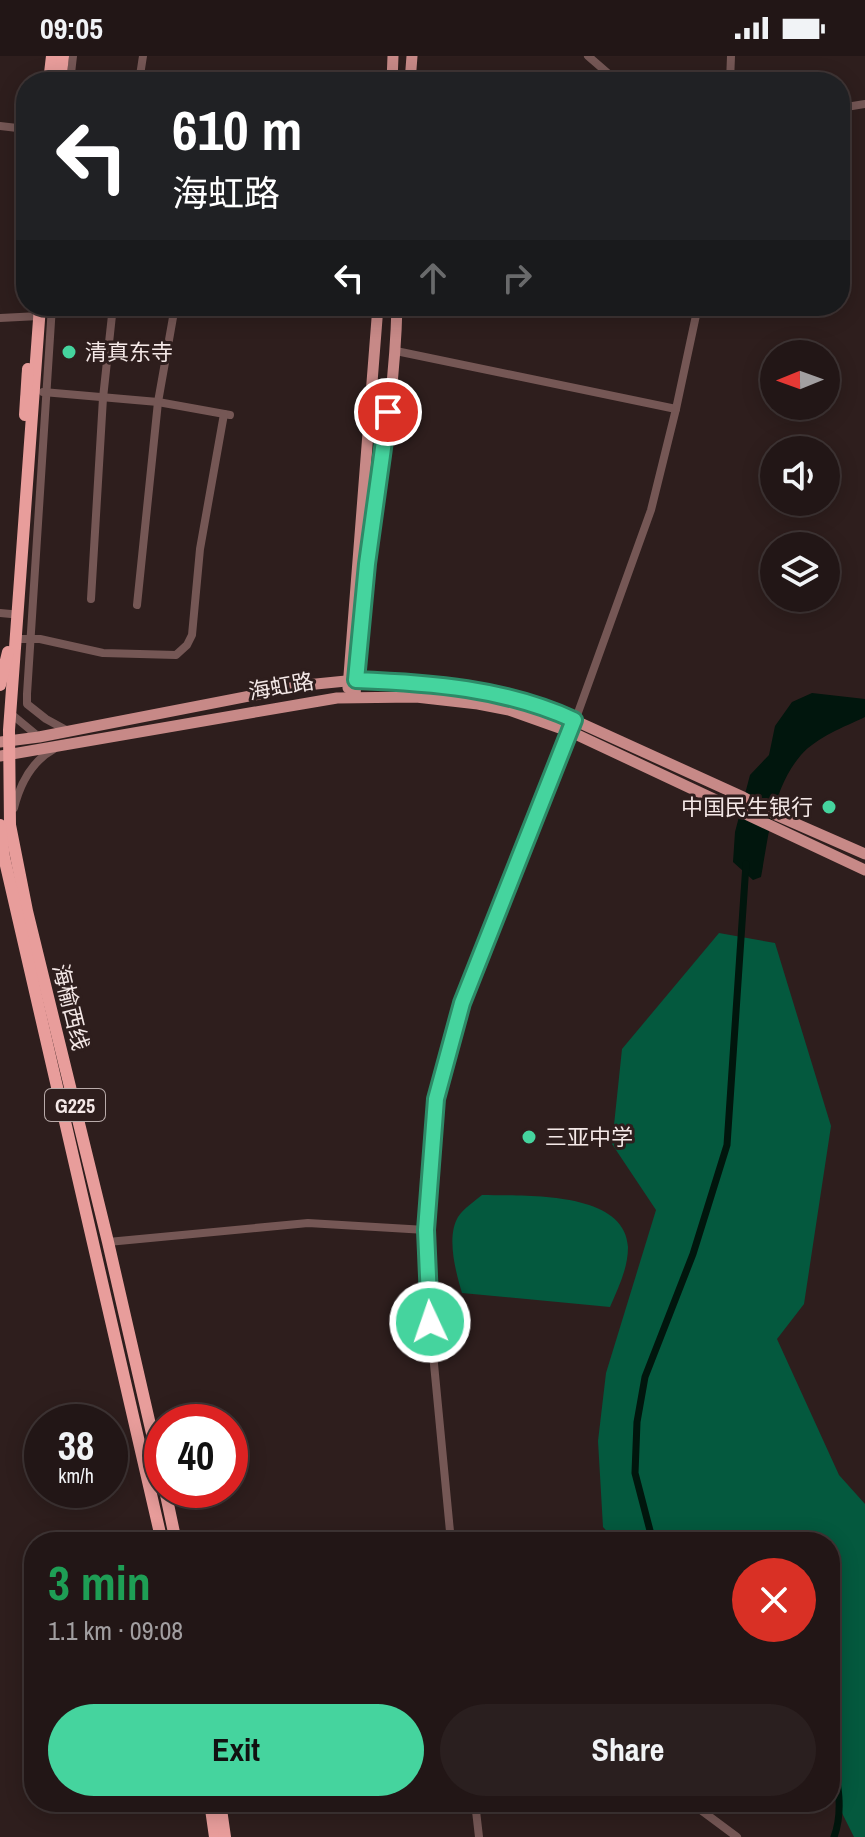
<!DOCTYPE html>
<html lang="en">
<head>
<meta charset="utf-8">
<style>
	body { margin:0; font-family:"Archivo Narrow","Noto Sans SC",sans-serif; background:#2a1f1f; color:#f1f3f6; height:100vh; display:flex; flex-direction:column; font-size:30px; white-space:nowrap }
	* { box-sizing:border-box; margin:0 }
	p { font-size:26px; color:#a29fa1 }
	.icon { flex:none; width:44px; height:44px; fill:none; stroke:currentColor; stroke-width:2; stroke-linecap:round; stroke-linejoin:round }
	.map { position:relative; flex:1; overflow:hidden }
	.panel { position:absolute; left:24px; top:1476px; width:816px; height:280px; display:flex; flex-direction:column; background:#221616; border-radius:32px; box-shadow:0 4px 20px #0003,0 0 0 2px #3f3535 }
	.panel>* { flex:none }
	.guide { position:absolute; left:16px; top:16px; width:834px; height:244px; border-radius:32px; box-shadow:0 4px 20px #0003,0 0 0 2px #3f3535; background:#202124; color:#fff; overflow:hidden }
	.needle { width:52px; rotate:269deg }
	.controls { position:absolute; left:760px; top:284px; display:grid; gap:16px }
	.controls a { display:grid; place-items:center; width:80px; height:80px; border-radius:50%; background:#221616; box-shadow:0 4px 20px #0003,0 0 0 2px #3f3535; font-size:40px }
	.speed { position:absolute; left:24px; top:1348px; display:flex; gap:16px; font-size:40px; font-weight:700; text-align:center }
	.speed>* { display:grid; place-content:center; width:104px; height:104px; border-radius:50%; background:#221616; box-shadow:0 4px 20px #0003,0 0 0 2px #3f3535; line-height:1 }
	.speed small { font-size:20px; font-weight:400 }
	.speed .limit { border:12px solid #d22; background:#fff; color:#111 }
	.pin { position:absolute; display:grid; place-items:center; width:68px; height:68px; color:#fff; margin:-34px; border:4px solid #fff; border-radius:50%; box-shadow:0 2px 8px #0007 }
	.me { position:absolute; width:88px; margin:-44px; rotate:357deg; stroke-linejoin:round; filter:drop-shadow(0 0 6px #0008) }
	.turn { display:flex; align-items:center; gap:28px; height:168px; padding:0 24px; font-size:36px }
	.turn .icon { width:104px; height:104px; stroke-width:2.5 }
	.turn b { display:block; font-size:56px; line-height:68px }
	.lanes { display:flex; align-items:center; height:76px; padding:0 24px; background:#0003; justify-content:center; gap:40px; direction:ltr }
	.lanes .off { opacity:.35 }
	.round { display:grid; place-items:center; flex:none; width:84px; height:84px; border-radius:42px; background:#2a1f1f }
	.head { display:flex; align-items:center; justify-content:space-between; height:136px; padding:0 24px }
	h1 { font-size:48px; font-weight:700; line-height:60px; color:#1e9e55 }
	.cta { display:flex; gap:16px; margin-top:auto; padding:16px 24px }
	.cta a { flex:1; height:92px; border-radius:48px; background:#45d49e; color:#111; font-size:32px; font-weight:700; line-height:92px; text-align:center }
	.cta a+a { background:#2a1f1f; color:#f1f3f6 }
	.status { display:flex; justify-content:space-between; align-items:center; height:56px; padding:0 40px; background:#221616; direction:ltr }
	.status svg { height:22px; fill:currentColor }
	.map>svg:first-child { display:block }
</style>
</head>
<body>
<div class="status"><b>09:05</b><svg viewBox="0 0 49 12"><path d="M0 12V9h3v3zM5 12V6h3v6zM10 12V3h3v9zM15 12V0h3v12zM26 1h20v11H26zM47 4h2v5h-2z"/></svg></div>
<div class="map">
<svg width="865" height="1781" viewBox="0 0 865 1781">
	<rect width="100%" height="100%" fill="#2e1e1d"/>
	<g fill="#04593e">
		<path d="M719 877 775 887 831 1070 804 1248 777 1283 839 1419 865 1448V1781H854L830 1733V1486H617L603 1471 598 1385 606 1317 656 1154 612 1088 622 993Z"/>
		<path d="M482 1139C523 1140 625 1134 628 1191 628 1213 618 1232 610 1251L462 1237C456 1217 446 1181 458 1161 463 1153 475 1145 482 1139Z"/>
	</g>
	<path fill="#01160d" d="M812 637 865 643V661C844 671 817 681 801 699 772 733 769 779 761 821L753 824 733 806 735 776 750 719 769 699 775 670 792 646Z"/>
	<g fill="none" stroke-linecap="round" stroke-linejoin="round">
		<g stroke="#01160d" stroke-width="7">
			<path d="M653 1486 635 1417 637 1366 645 1321 693 1198 727 1089 746 808"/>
			<path d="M830 1689C836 1719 845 1751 834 1781"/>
		</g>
		<g stroke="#755755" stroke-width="8">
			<path d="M588 0 618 26"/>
			<path d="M70 26 73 0"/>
			<path d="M139 26 143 0"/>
			<path d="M730 26 731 0"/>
			<path d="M840 52 865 48"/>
			<path d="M0 70 26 73"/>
			<path d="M52 250 27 638V648L46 663 68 675"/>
			<path d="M0 262 39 260"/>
			<path d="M396 295 676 353"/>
			<path d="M43 336 158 346 230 359"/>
			<path d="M91 543 103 342 113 250"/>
			<path d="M137 549 158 346 175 250"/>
			<path d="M0 557 11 558"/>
			<path d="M16 583H40L103 597 176 599 187 589 192 579 200 493 224 358"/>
			<path d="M10 657 39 681"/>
			<path d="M14 752C20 728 32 705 54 693"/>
			<path d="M108 1186 308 1167 426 1174"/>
			<path d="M451 1486 430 1266 426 1174 436 1043 462 947 571 676 651 454 676 353 698 250"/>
			<path d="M475 1746 479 1781"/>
			<path d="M690 1746 737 1781"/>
		</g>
		<g stroke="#c78987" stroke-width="11">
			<path d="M392 26 393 0"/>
			<path d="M410 26 412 0"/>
			<path d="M348 632 378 250"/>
			<path d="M355 641C361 510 394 379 397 250"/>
			<path d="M0 686 39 681 306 629 356 624 417 626 477 633 545 651 743 741 776 759 865 798"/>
			<path d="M0 700 337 642 416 641 478 648 509 654 571 676 865 814"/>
		</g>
		<g stroke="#e89d9b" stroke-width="12">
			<path d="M49 26 52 0"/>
			<path d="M60 26 63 0"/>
			<path d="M40 250 9 674 10 769 27 855 108 1186 162 1421"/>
			<path d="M25 359 28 313"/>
			<path d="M0 629 8 596"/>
			<path d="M0 769 4 801 162 1486"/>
			<path d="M165 1434 176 1486"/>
			<path d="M210 1746 215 1781"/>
			<path d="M220 1746 225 1781"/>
		</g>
	</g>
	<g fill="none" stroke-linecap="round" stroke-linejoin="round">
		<defs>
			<path id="route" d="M388 356 367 508 356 624C431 627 504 632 574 664L462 947 436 1043 426 1174 430 1266"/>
		</defs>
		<use href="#route" stroke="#2d8a67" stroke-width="20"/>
		<use href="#route" stroke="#45d49e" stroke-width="14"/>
	</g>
	<g fill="#45d49e" stroke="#2e1e1d" stroke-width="3">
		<circle cx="69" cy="296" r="8"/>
		<circle cx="829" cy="751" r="8"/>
		<circle cx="529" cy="1081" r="8"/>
	</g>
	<g text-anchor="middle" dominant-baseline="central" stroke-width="6" stroke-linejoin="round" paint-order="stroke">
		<rect fill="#2e1e1d" stroke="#b9abaa" stroke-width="2" x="45" y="1033" width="60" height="32" rx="6"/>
		<g font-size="20" font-weight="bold" fill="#f4e8e7">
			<text x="75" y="1049">G225</text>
		</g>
		<g font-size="22" fill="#f4e8e7" stroke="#2e1e1d" text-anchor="start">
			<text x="85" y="296">清真东寺</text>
			<text x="813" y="751" text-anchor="end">中国民生银行</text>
			<text x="545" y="1081">三亚中学</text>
		</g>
		<g font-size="22" fill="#f4e8e7" stroke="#2e1e1d">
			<text transform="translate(281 630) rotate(-10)">海虹路</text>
			<text transform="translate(71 951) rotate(76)">海榆西线</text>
		</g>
	</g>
</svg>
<div class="controls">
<a><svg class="needle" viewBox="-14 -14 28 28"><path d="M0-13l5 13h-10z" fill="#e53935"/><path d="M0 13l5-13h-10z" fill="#a29fa1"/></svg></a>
<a><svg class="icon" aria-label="sound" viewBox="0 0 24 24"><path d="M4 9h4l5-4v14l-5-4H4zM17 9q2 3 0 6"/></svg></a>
<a><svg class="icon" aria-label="layers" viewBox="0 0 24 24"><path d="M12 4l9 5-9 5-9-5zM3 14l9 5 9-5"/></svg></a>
</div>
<div class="speed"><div>38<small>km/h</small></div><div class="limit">40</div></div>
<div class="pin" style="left:388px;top:356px;background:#d93025"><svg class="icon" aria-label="arrive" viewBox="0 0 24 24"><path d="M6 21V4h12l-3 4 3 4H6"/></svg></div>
<svg class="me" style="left:430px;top:1266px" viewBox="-20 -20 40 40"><circle r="17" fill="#45d49e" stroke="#fff" stroke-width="3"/><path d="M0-11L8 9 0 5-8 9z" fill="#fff"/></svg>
<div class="guide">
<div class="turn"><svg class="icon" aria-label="left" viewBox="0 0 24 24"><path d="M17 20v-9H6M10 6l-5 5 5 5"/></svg><div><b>610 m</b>海虹路</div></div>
<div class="lanes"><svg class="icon" aria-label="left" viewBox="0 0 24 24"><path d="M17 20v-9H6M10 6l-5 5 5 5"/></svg><svg class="icon off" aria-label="ahead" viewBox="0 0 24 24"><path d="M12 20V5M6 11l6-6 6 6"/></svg><svg class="icon off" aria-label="right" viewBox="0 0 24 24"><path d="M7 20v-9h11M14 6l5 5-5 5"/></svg></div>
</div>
<section class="panel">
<div class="head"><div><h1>3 min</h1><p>1.1 km · 09:08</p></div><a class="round" style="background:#d93025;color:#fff"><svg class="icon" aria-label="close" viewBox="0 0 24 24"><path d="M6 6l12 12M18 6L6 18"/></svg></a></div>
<div class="cta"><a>Exit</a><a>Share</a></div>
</section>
</div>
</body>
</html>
